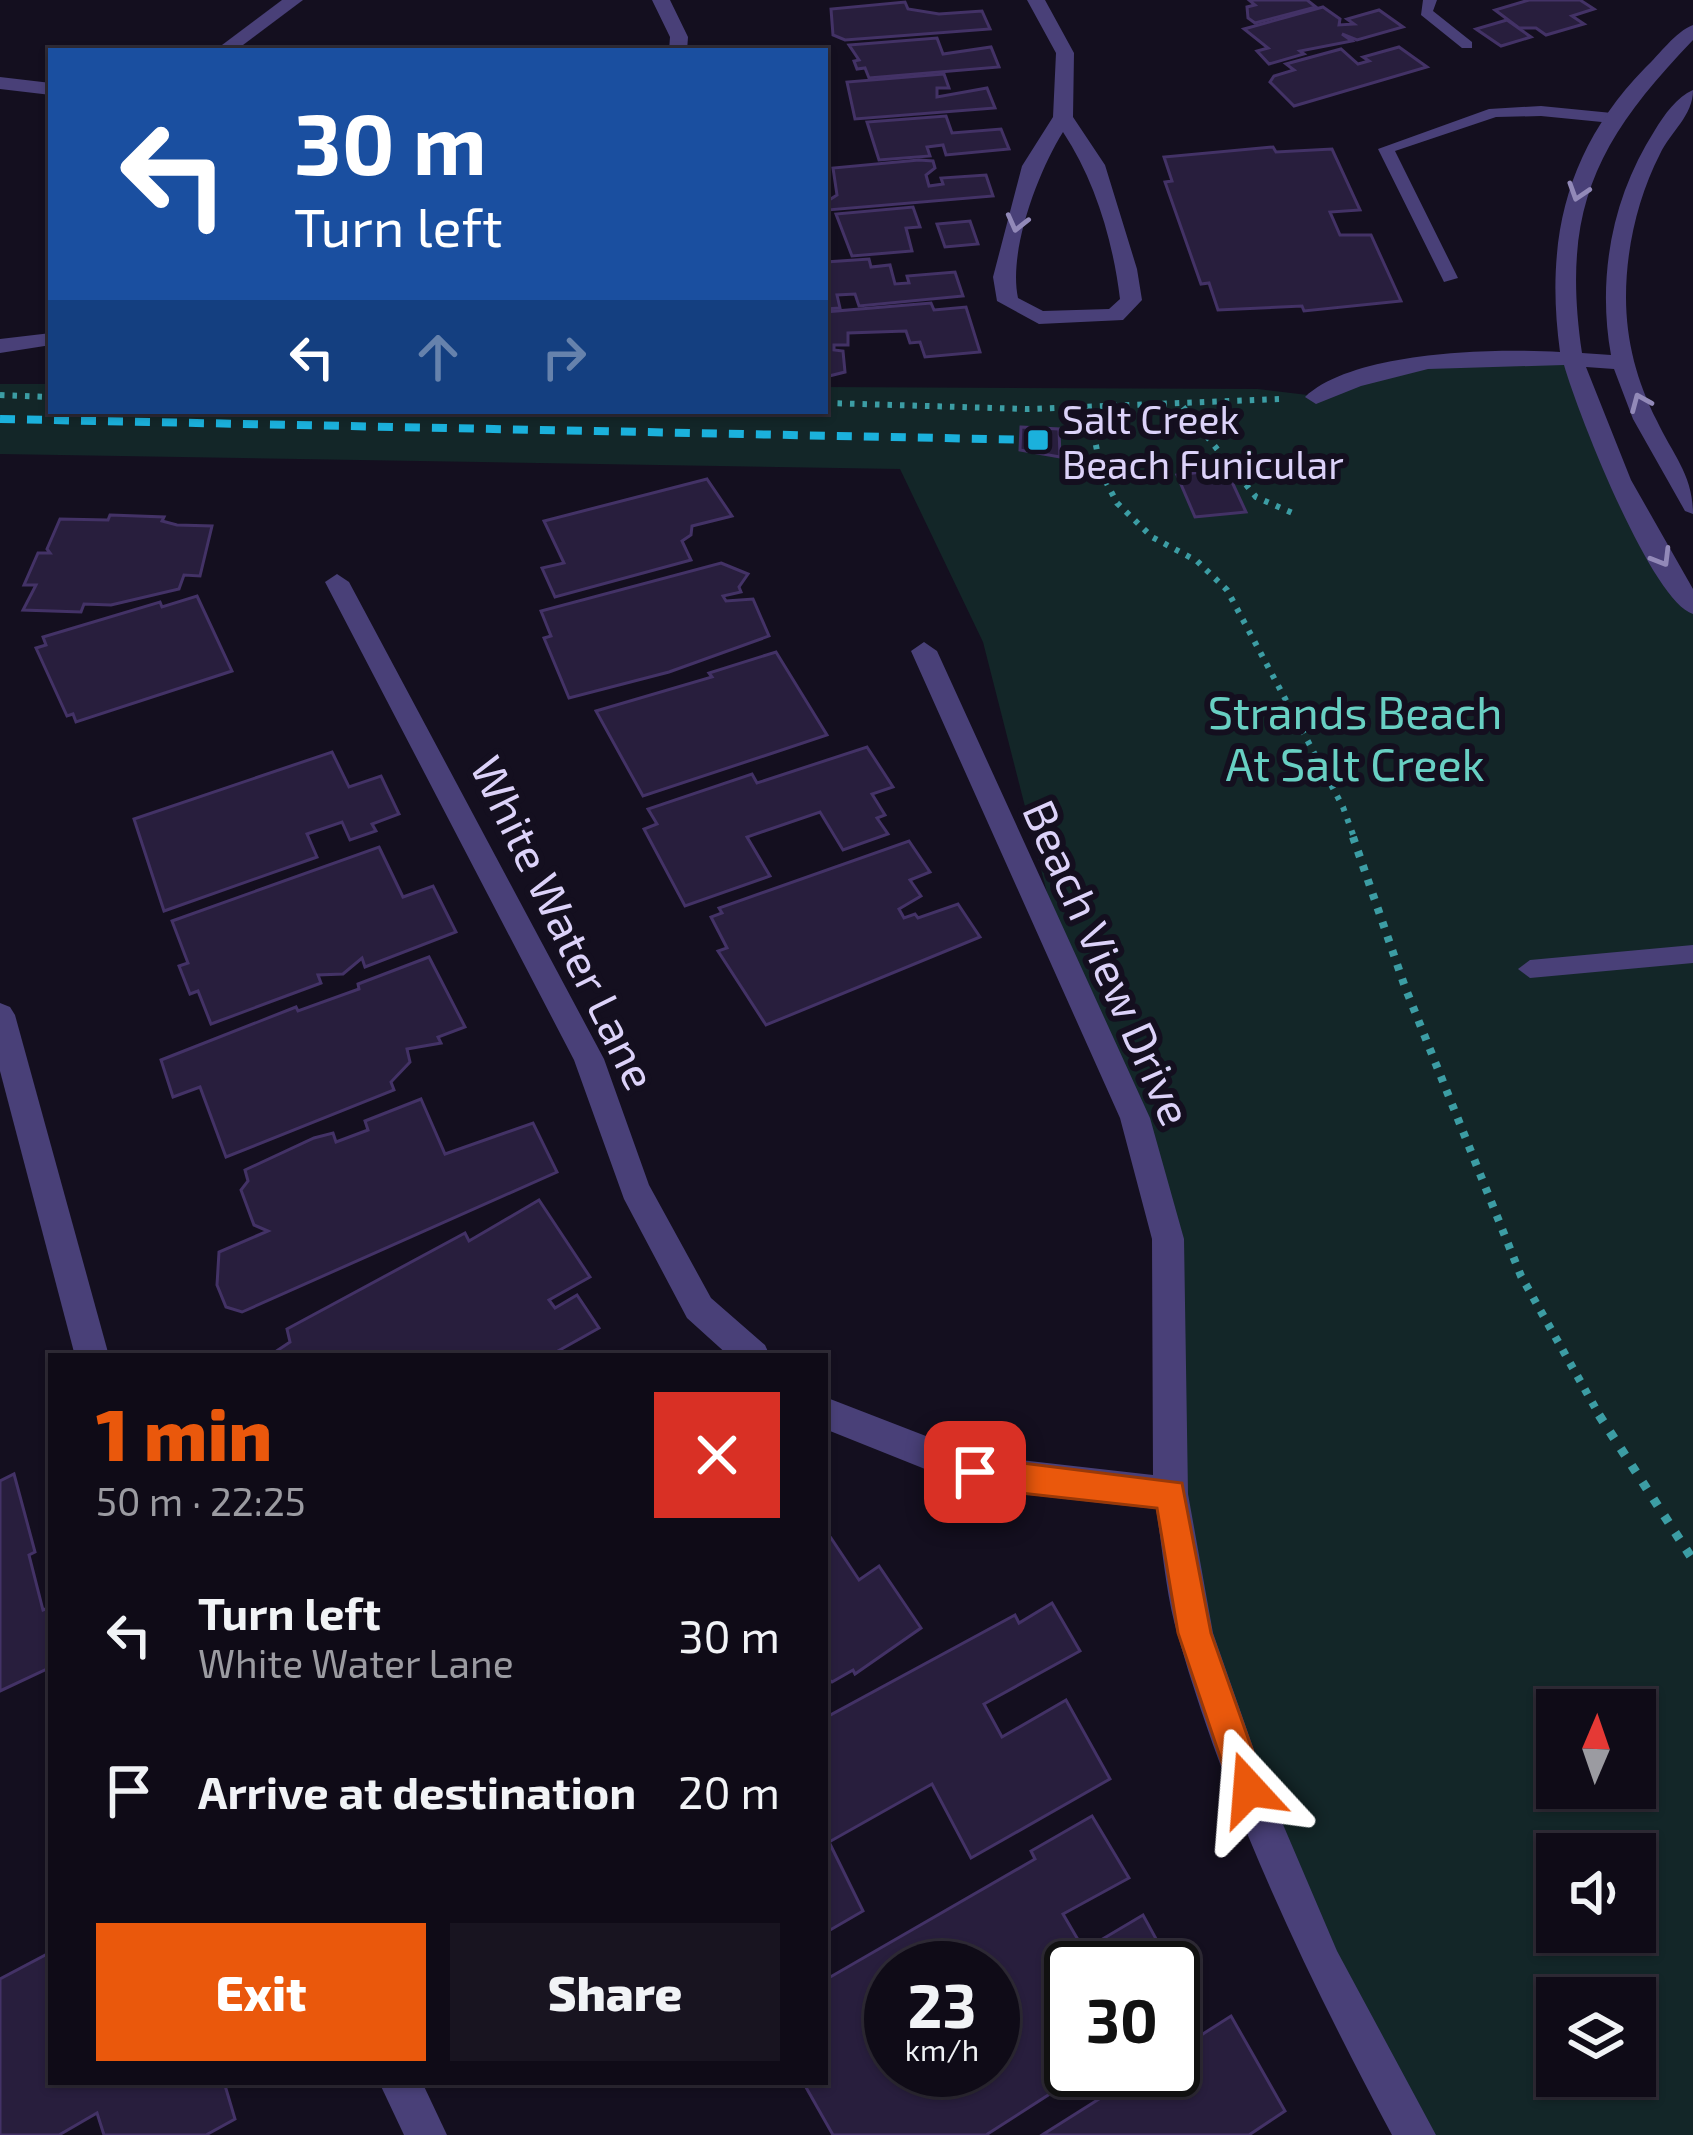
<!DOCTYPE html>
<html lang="en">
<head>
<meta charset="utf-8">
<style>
	body { margin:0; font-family:"Exo 2",sans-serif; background:#181420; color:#f1f3f6; height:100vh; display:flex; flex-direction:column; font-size:45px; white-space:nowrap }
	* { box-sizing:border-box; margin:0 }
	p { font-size:39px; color:#9b9ba1 }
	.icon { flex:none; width:66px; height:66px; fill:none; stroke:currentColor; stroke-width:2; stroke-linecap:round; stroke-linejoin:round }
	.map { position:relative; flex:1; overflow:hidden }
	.panel { position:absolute; left:48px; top:1353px; width:780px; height:732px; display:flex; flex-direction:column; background:#0f0b17; border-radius:0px; box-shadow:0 3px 9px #0004,0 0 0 3px #2f2b36 }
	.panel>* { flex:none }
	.banner { position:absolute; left:48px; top:48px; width:780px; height:366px; border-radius:0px; box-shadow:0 3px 9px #0004,0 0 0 3px #2f2b36; background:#1a4fa0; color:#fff; overflow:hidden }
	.needle { width:78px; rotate:2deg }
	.controls { position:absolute; left:1536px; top:1689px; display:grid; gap:24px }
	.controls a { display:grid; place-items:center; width:120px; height:120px; border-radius:0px; background:#0f0b17; box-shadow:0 3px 9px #0004,0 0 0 3px #2f2b36; font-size:60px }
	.speed { position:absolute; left:864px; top:1941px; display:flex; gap:24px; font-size:60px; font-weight:700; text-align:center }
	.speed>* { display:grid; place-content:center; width:156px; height:156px; border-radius:50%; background:#0f0b17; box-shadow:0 3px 9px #0004,0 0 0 3px #2f2b36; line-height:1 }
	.speed small { font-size:30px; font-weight:400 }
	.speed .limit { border:6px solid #111; border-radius:18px; background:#fff; color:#111 }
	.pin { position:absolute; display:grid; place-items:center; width:102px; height:102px; color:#fff; margin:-51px; border-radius:24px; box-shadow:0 6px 18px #0006 }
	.me { position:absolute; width:132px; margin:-66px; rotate:341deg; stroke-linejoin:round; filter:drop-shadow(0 0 9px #0008) }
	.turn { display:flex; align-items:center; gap:42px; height:252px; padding:0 48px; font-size:54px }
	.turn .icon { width:156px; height:156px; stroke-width:2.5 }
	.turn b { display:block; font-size:84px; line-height:102px }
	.lanes { display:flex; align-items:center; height:114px; padding:0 48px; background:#0003; justify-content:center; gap:60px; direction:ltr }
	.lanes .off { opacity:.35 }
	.round { display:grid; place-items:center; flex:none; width:126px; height:126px; border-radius:0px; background:#181420 }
	.summary { display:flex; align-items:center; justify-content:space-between; height:204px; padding:0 48px }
	h1 { font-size:72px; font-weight:800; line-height:90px; color:#ea580c }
	.button { display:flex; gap:24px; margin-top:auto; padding:24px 48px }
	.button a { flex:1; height:138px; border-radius:0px; background:#ea580c; color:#fff; font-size:48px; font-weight:800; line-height:138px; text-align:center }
	.button a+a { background:#181420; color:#f1f3f6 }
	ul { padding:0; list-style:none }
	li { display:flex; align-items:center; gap:36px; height:156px; padding:0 48px }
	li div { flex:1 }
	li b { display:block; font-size:45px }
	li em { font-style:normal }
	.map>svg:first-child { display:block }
</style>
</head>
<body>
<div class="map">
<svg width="1693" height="2135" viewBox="0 0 1693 2135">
	<rect width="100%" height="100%" fill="#140f1f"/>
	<path fill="#132628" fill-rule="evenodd" d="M1570 359 1693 606V2135H1415L1195 1633 1168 1239 1069 979 983 642 900 469 0 454V384H51V411H825V387L1258 389 1316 396 1364 372ZM1557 1710H1635V1788H1557ZM1557 1854H1635V1932H1557ZM1557 1998H1635V2076H1557Z"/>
	<g fill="#281e3d" stroke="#433266" stroke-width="3" fill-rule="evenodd">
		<path d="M1249 0H1307L1316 7 1255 23 1248 18 1247 7 1255 5Z"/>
		<path d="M1529 0H1580L1594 9 1572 16 1584 24 1546 35 1536 28H1519L1495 10Z"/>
		<path d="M905 2 908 9 939 14 982 11 990 29 845 40 833 35 831 9Z"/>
		<path d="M1323 7 1340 19 1339 25 1354 24 1347 19 1379 10 1403 27 1357 40 1342 34 1352 41 1300 51 1304 54 1269 64 1257 51 1268 48 1244 29Z"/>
		<path d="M1507 20 1531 37 1501 46 1476 29Z"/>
		<path d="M937 38 943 54 991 47 999 67 869 78 865 68 857 69 854 61 859 60 849 45Z"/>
		<path d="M1399 47 1427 67 1294 106 1270 82 1274 76 1294 70 1286 64 1341 49 1358 64 1369 61 1363 57Z"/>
		<path d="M944 74 949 88H937V97L987 88 995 108 855 119 847 82Z"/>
		<path d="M946 116 952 133 1001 129 1009 149 946 155 943 145 927 147 930 156 879 160 867 122Z"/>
		<path d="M1273 147 1276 152 1332 149 1360 210 1330 212 1340 235H1371L1401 301 1304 311 1302 306 1218 310 1209 283 1201 284 1165 182 1172 181 1164 157Z"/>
		<path d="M919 160 933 161 935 168 926 175 929 186 943 184 941 178 986 175 993 196 828 210 826 202 837 195 833 168Z"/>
		<path d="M913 207 920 227 906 228 912 251 852 256 836 214Z"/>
		<path d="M970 221 978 244 945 247 937 224Z"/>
		<path d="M869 259 871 267 890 265 895 284 909 283 907 276 955 272 963 296 859 306 855 294 837 295 840 308 825 309 826 262Z"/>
		<path d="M931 303 934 310 966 307 980 352 925 357 920 342 910 343 906 331 848 333V345H834V350L843 351 845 372 825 377V312Z"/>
		<path d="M1021 427 1059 429 1060 457 1020 450Z"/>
		<path d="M1226 469 1246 512 1195 517 1177 475Z"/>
		<path d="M707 479 732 516 692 526 691 535 682 541 691 560 555 597 542 568 564 563 544 521Z"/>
		<path d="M110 515 164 517 162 521 177 525 212 526 200 576 184 575 179 589 111 605 84 604 81 612 23 610 36 585H24L38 553H50L47 549 60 519 108 520Z"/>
		<path d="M721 563 748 574 739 587 741 592 723 596 726 601 753 599 769 636 669 672 569 698 544 638 551 636 541 611Z"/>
		<path d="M197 596 232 671 76 722 73 714 67 716 36 648 46 645 43 637 160 602 162 607Z"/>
		<path d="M776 652 827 735 643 796 596 711 712 677 709 673Z"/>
		<path d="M867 747 893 787 872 794 885 815 877 818 888 834 843 850 820 812 747 837 770 876 685 906 644 829 657 824 648 809 752 774 757 783Z"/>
		<path d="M332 752 349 787 381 776 399 814 372 824 376 831 350 840 342 822 307 834 317 857 164 911 134 819Z"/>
		<path d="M909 841 930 872 910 880 921 896 899 909 904 918 915 914 918 918 958 904 980 937 766 1025 718 951 727 948 711 917 722 913 719 908Z"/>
		<path d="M379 847 403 897 433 886 456 932 365 967 362 958 343 974 318 975 321 983 211 1024 198 991 190 994 179 966 188 963 172 921Z"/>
		<path d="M429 957 465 1027 438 1037 441 1043 407 1049 410 1062 391 1082 394 1090 226 1157 200 1087 173 1097 161 1060 296 1007 298 1011 359 989 358 984Z"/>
		<path d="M421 1099 445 1154 533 1123 557 1172 242 1312 226 1307 217 1285 219 1252 268 1231 254 1225 241 1190 248 1181 245 1170 314 1138 333 1133 336 1142 368 1130 365 1121Z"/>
		<path d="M539 1200 590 1277 549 1300 555 1308 577 1295 599 1328 549 1356H269L290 1342 287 1329 465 1233 469 1241Z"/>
		<path d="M14 1474 35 1552 29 1555 43 1610 51 1607V1667L0 1691V1481Z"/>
		<path d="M831 1538 859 1580 879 1566 921 1628 855 1674 853 1670 832 1682 825 1677V1542Z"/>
		<path d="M1052 1603 1080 1651 984 1704 1002 1737 1066 1700 1110 1779 971 1858 932 1784 829 1842 863 1911 825 1933V1718L1015 1615 1019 1623Z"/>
		<path d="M1092 1816 1129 1878 1063 1914 1084 1950 1143 1915 1172 1968H1071L1072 2070 1052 2084 1056 2090 986 2135H833L803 2082H825V1980L1035 1859 1031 1851ZM891 1968H993V2070H891Z"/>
		<path d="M51 1952V2082H224L235 2119 206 2135H104L97 2113 59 2135H0V1979Z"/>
		<path d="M1173 1969 1192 2002 1173 2015Z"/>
		<path d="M1231 2016 1285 2111 1249 2135H1042L1145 2070H1173V2053Z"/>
	</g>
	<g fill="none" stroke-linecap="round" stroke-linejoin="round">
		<g stroke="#3c9da4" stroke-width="6" stroke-dasharray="4.5 8" stroke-linecap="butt">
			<path d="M0 395 51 397"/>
			<path d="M825 403 1029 409 1279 399"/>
			<path d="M1183 407 1256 497 1295 514"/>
			<path d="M1089 408 1101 472 1117 503 1152 537 1197 561 1227 590 1343 807 1355 840"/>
		</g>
		<path stroke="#3c9da4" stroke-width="8" stroke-dasharray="6 9" stroke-linecap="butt" d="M1353 837 1405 987 1521 1276 1601 1418"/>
		<path stroke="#3c9da4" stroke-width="9" stroke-dasharray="8 12" stroke-linecap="butt" d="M1599 1415 1693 1560"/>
		<g fill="#494078" fill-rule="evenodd">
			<path d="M1423 0H1437L1433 11 1472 42V48H1462L1421 15Z"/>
			<path d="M1541 106 1612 113 1620 118 1612 123 1541 116 1496 117 1395 151 1458 278 1444 282 1378 149 1489 109Z"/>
			<path d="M1693 945V963L1530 978 1518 969 1530 960Z"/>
		</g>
		<g fill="#494078" fill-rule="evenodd">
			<path d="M282 0H303L235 51H214Z"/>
			<path d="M652 0H670L688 37 687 51H669L670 37Z"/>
			<path d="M1027 0H1045L1074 53 1073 117 1105 165 1137 269 1142 300 1123 320 1039 324 997 301 993 277 1022 166 1053 117 1056 53ZM1063 132C1095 180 1113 241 1120 299L1109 309 1043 311 1018 298C1008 251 1038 172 1063 132Z"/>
			<path d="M1693 25V40C1595 142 1561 211 1582 353L1611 355C1597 277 1612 197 1655 130 1664 115 1677 97 1693 90 1693 116 1671 131 1660 154 1638 197 1626 248 1626 297 1626 341 1637 382 1657 421 1673 455 1693 475 1693 514L1685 511 1633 419 1614 369 1586 367 1631 480 1693 589V614C1651 601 1577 411 1564 365L1428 369 1361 386 1316 404 1305 397C1353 351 1496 348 1560 352 1545 242 1565 150 1645 68 1660 54 1675 32 1693 25Z"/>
			<path d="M0 77 51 83V95L0 89Z"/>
			<path d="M51 333V345L0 353V339Z"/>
			<path d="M337 574 349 582 604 1059 649 1185 711 1298 765 1345 770 1356H729L687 1318 624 1199 574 1060 325 582Z"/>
			<path d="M924 642 937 651 1150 1118 1184 1239 1188 1494 1213 1633 1267 1787 1337 1951 1436 2135H1392C1307 1976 1228 1811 1178 1636 1166 1596 1163 1551 1156 1509L975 1489 825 1429V1397L975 1455 1153 1475 1152 1239 1120 1118 911 651Z"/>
			<path d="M0 1003 10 1007 15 1015 109 1356H75L0 1071Z"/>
			<path d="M379 2082H422L447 2135H404Z"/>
		</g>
		<path stroke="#1bb1dc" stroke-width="8" stroke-dasharray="15 12" stroke-linecap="butt" d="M0 419 1038 440"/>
	</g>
	<defs><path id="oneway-chevron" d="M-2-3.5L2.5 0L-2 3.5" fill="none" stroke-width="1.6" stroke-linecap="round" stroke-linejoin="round" transform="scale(3)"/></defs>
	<g stroke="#9289b8">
		<use href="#oneway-chevron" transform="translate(1578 192) rotate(108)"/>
		<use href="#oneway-chevron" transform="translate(1017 223) rotate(104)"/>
		<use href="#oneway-chevron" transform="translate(1640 402) rotate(-113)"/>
		<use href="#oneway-chevron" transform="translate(1662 558) rotate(59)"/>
	</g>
	<path fill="#ea580c" stroke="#983908" stroke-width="3" d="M975 1457 1182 1483 1211 1633 1266 1789 1261 1802 1249 1807 1237 1802 1231 1789 1178 1633 1157 1508 975 1488 964 1483 959 1472 964 1462Z"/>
	<rect fill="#1bb1dc" stroke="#140f1f" stroke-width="4.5" x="1026" y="428" width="24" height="24" rx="6"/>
	<g text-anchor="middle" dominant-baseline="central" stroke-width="12" stroke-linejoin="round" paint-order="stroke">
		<g font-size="39" fill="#dcd2f9" stroke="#140f1f" text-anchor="start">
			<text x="1062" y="418">Salt Creek<tspan x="1062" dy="45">Beach Funicular</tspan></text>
		</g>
		<g font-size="45" fill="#68d0c3" stroke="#140f1f">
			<text x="1355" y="711">Strands Beach<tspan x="1355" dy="52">At Salt Creek</tspan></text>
		</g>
		<g font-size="45" fill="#dcd2f9" stroke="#140f1f">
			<text transform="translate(565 922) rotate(64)">White Water Lane</text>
			<text transform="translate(1109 962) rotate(66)">Beach View Drive</text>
		</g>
	</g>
</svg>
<div class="controls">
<a><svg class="needle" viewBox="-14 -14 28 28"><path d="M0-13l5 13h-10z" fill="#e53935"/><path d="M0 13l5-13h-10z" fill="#9b9ba1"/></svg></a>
<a><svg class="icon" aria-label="sound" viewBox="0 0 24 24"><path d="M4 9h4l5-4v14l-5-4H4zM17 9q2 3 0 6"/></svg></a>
<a><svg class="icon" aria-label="layers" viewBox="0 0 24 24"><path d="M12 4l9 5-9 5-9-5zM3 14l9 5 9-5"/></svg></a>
</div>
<div class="speed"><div>23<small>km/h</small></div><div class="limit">30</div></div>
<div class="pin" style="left:975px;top:1472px;background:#d93025"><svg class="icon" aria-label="arrive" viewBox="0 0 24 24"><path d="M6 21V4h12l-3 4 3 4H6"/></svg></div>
<svg class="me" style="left:1249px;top:1789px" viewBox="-20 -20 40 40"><path d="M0-17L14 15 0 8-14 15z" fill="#ea580c" stroke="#fff" stroke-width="4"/></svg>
<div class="banner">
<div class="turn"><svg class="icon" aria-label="left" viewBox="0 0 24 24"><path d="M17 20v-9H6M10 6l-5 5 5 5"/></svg><div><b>30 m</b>Turn left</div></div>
<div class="lanes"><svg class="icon" aria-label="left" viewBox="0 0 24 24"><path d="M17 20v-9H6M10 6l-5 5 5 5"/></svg><svg class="icon off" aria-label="ahead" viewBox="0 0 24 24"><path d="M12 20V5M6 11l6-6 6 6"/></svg><svg class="icon off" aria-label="right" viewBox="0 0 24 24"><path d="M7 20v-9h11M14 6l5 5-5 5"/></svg></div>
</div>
<section class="panel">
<div class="summary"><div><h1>1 min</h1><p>50 m · 22:25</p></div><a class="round" style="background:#d93025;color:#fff"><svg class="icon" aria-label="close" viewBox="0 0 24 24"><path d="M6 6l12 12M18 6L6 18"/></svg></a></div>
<ul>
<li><svg class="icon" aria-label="left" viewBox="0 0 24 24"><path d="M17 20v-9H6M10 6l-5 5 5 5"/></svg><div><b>Turn left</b><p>White Water Lane</p></div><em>30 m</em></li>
<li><svg class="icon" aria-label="arrive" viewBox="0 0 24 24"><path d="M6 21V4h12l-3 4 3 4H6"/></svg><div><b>Arrive at destination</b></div><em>20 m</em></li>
</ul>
<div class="button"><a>Exit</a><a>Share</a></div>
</section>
</div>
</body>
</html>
